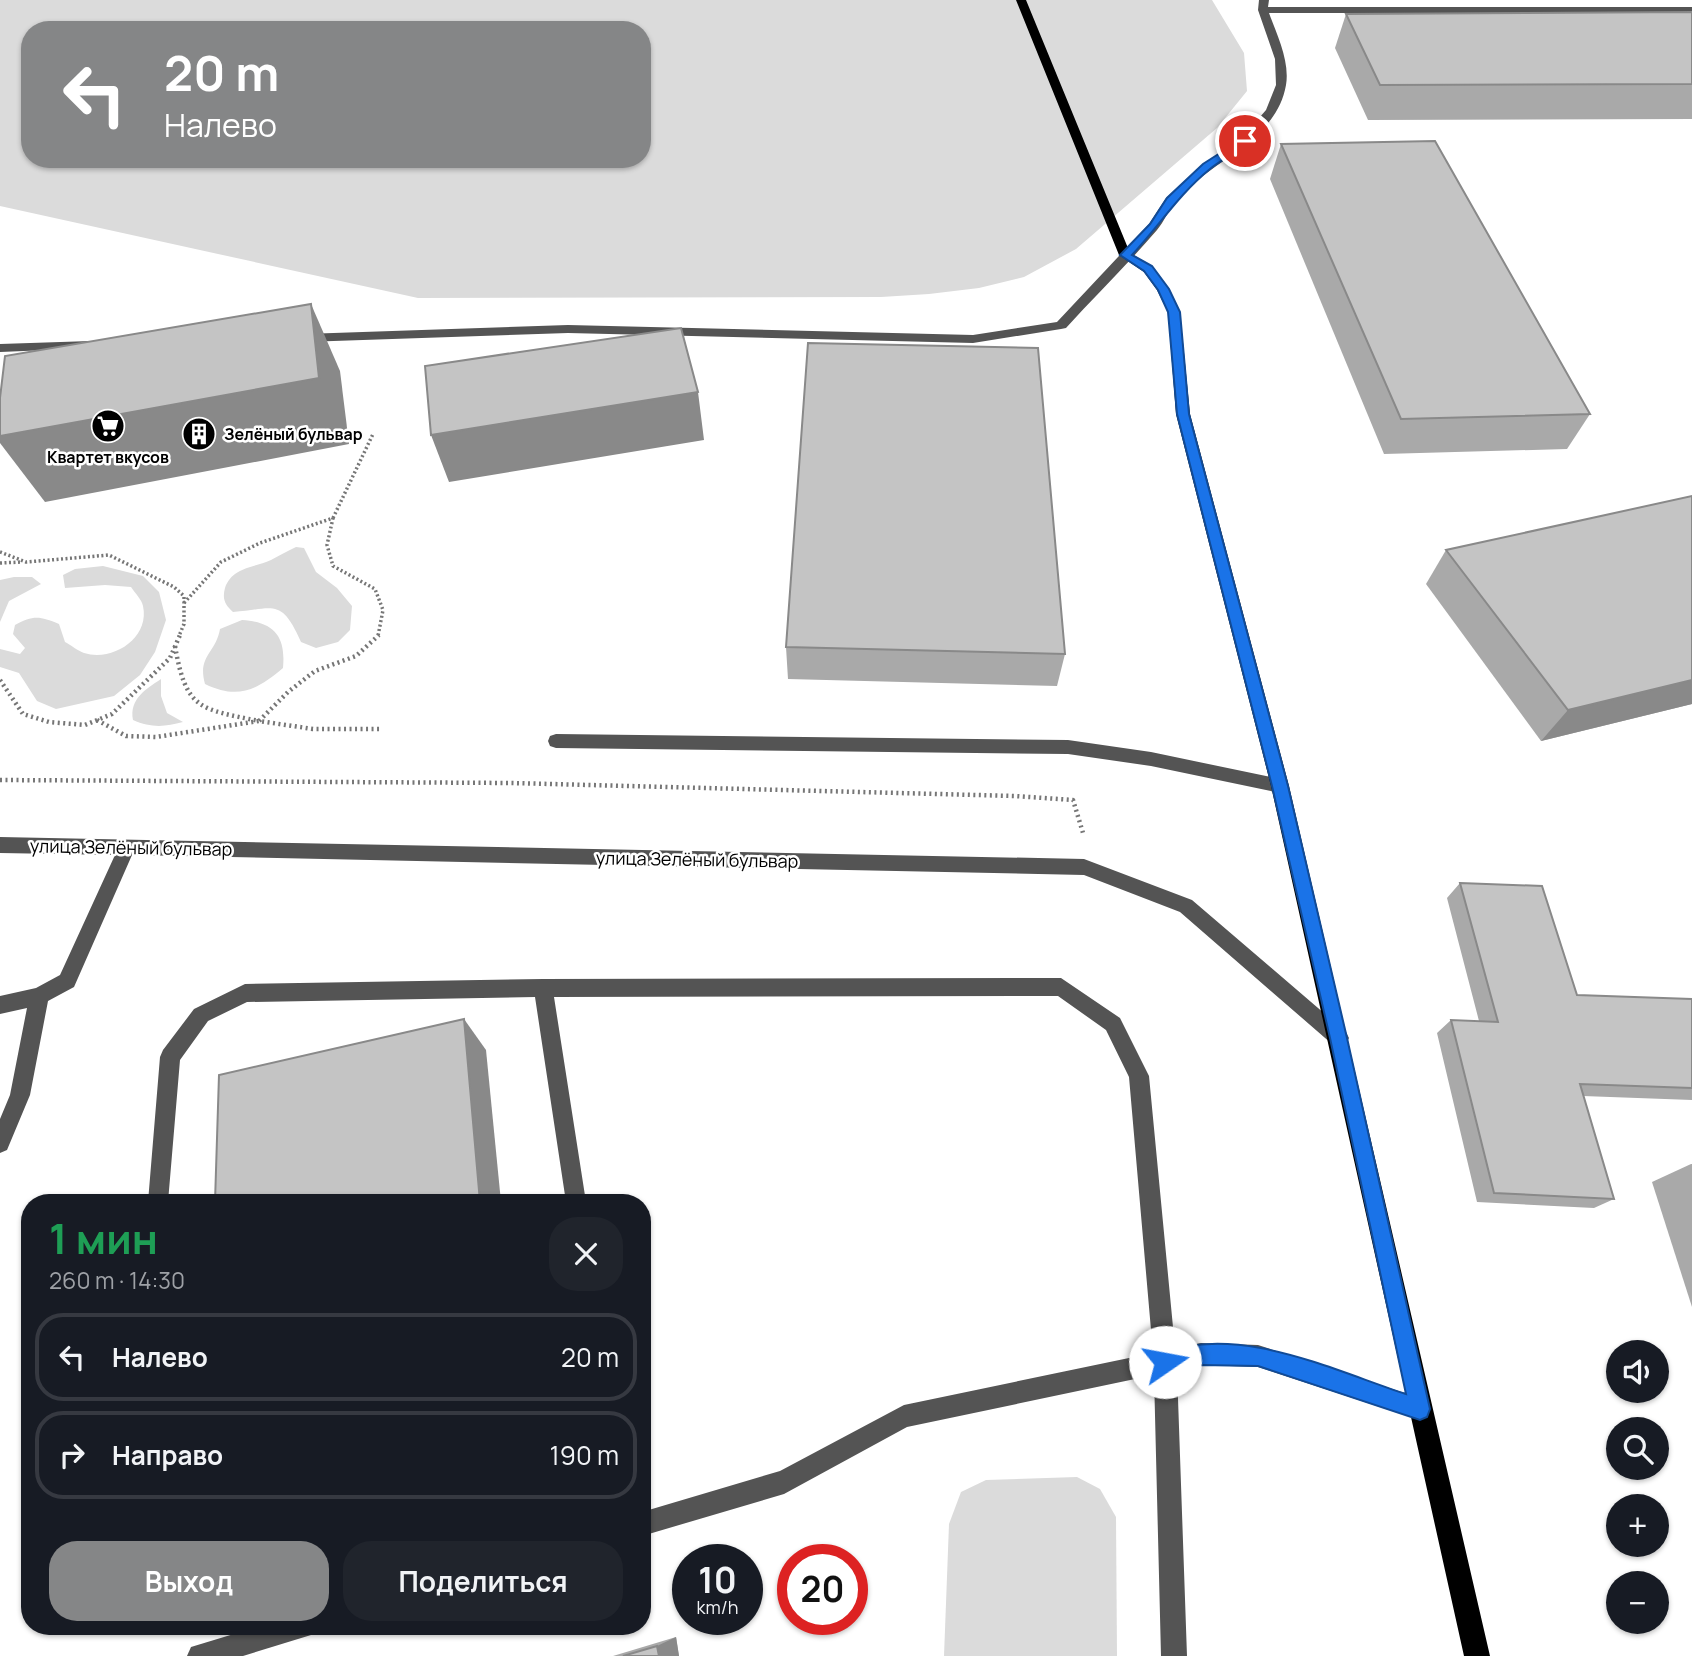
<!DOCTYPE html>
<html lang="ru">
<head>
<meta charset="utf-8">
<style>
	body { margin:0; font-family:Manrope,sans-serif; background:#20242c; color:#f1f3f6; height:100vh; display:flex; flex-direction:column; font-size:26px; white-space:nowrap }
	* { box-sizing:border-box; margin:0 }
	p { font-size:23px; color:#9ea1a6 }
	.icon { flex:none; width:38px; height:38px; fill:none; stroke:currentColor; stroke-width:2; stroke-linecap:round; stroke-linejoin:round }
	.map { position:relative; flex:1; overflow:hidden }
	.side { position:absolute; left:21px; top:1194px; width:630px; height:441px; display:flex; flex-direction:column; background:#171b24; border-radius:28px; box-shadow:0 2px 5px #0004 }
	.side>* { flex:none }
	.guide { position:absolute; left:21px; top:21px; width:630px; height:147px; border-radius:28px; box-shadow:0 2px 5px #0004; background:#858687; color:#fff; overflow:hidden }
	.buttons { position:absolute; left:1606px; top:1340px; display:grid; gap:14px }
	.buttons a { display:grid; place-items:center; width:63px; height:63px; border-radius:50%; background:#171b24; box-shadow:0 2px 5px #0004; font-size:35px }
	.speed { position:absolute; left:672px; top:1544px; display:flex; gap:14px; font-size:35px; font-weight:700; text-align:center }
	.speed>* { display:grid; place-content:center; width:91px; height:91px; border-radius:50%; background:#171b24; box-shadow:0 2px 5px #0004; line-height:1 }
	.speed small { font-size:18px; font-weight:400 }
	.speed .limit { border:10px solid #d22; background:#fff; color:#111 }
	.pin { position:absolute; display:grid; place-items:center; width:60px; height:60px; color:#fff; margin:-30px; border:4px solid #fff; border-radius:50%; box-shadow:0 2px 7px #0007 }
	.me { position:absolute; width:77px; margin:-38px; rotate:78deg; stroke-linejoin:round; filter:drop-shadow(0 0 5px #0008) }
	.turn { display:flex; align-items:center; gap:24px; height:147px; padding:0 28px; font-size:32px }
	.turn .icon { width:91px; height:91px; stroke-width:2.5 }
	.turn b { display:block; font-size:49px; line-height:60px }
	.round { display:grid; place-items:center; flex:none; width:74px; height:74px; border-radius:28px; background:#20242c }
	.summary { display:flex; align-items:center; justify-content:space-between; height:119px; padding:0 28px }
	h1 { font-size:42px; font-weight:700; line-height:52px; color:#1e9e55 }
	.action { display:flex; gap:14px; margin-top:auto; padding:14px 28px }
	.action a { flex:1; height:80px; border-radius:28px; background:#858687; color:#fff; font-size:28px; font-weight:700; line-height:80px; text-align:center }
	.action a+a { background:#20242c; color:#f1f3f6 }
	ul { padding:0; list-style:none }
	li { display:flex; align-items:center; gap:21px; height:88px; margin:0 14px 10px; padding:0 14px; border:4px solid #363941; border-radius:28px }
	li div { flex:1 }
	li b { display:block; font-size:26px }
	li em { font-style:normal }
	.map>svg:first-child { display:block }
</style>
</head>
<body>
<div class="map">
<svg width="1692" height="1656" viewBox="0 0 1692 1656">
	<rect width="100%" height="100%" fill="#fff"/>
	<g fill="#dbdbdb" fill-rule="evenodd">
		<path d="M0 0H1212L1244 53 1247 91 1217 128 1076 249 1024 277 979 288 929 294 881 297 418 298 0 206ZM30 30H642V159H30Z"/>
		<path d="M296 547 304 548 316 572 337 588 352 606 350 630 338 642 316 648 301 642C281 597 274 609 233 612 225 605 222 599 225 588 232 567 253 568 271 560 279 556 287 551 296 547Z"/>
		<path d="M103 566 143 576 159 592 166 620 155 652 140 675 114 696 56 709 37 701 19 673 0 667V649L20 654 25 648 13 634 15 625C33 615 40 616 59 624L65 642C71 645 78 651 84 653 113 662 150 638 143 606 142 600 135 593 131 587L105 585 65 588 63 575 75 569Z"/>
		<path d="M14 577H32L41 584 9 601 0 622V580Z"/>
		<path d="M242 620C274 622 286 636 283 668 257 690 238 700 205 684 197 656 216 653 220 629Z"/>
		<path d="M161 679V696L167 713 183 722C165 727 151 728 133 720 129 699 146 689 161 679Z"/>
		<path d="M1077 1477 1100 1489 1116 1517 1117 1656H944L949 1524 961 1492 986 1480Z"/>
	</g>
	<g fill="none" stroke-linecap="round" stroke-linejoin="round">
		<g stroke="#767676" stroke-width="3.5" stroke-dasharray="2 2.5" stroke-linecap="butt">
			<path d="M333 518 373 434"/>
			<path d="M0 552 26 562 109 555 174 587 184 596V624L179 636"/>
			<path d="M0 563 22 562"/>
			<path d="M184 603 221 562 260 543 333 518 327 545 333 566 375 589 383 610 378 636"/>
		</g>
		<g stroke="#767676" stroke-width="4.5" stroke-dasharray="2 3.5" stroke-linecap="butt">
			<path d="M175 646C186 710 200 709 259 721L288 692 315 671 356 656 379 635"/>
			<path d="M0 680 23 714 49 722 85 725 112 714 170 658 180 635"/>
			<path d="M97 720 126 736 156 737 259 721 313 729H381"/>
			<path d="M0 780 512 783 1015 796 1073 800 1083 833"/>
		</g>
		<g fill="#545454" fill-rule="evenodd">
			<path d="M1259 0H1269L1268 7H1692V13H1269C1277 35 1290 61 1286 85 1276 143 1207 161 1174 203 1168 211 1164 222 1157 230 1128 264 1096 295 1066 328L1061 329 973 343 568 333 304 342 298 338 304 334 568 325 973 335 1057 322 1149 224 1166 198 1203 164 1241 139 1266 110 1276 85 1275 59 1258 10Z"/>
			<path d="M91 341 97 345 96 348 0 352V344Z"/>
			<path d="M556 734 1068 740 1151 752 1280 779 1286 781 1289 786 1286 791 1280 793 1151 766 1068 754 556 748 550 746 548 741 550 736Z"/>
			<path d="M0 837 1084 859 1192 900 1346 1032 1349 1038 1346 1044 1339 1047 1332 1044 1180 912 1084 875 132 855 74 987 48 1001 30 1095 7 1150 0 1153V1119L10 1095 27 1008 0 1014V996L36 988 60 975 115 855 0 853Z"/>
			<path d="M1061 978 1120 1018 1149 1076 1175 1348 1201 1343 1258 1345 1420 1398 1428 1401 1431 1409 1428 1417 1420 1420 1258 1367 1201 1365 1177 1370 1187 1656H1161L1154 1375 907 1427 784 1494 642 1536V1512L780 1471 904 1405 1153 1353 1129 1077 1106 1030 1058 996 554 997 586 1202H566L535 997 247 1002 208 1021 180 1060 168 1202H148L160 1057 163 1050 194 1009 245 984 543 979Z"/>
			<path d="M260 1626H314L311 1635 243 1656H187L191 1647Z"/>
		</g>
		<path fill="#000" fill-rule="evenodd" d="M1016 0H1026L1130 253 1152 266 1169 289 1180 312 1190 414 1289 786 1490 1656H1464L1271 786 1176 414 1168 312 1157 290 1144 272 1119 255Z"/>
	</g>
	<g fill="#a9a9a9">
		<path d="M1692 12V119L1368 120 1335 48 1346 14Z"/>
		<path d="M1281 144 1590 414 1567 449 1384 454 1270 179Z"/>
		<path d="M1692 496V704L1541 741 1426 584 1446 550Z"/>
		<path d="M786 647 1065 654 1057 686 788 679Z"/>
		<path d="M1460 883 1577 995 1692 999V1100L1583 1096 1614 1199 1594 1208 1477 1202 1437 1033 1451 1020 1479 1021 1447 898Z"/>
		<path d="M1691 1164H1692V1307L1652 1182Z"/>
		<path d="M676 1637 679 1656H613Z"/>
	</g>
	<g fill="#898989">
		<path d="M311 304 340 371 349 444 45 502 0 443V436Z"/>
		<path d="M698 392 704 440 449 482 431 435Z"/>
		<path d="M1692 680V704L1541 741 1568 710Z"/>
		<path d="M464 1019 486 1050 501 1202H480Z"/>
		<path d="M676 1637 679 1656H659L657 1646Z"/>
	</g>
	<g fill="#c4c4c4" stroke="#898989" stroke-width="2">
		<path d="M1692 12V84L1380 85 1346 14Z"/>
		<path d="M1435 141 1590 414 1401 419 1281 144Z"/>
		<path d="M311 304 319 378 0 436V398L5 356Z"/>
		<path d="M681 328 698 392 431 435 425 366Z"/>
		<path d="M808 343 1038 348 1065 654 786 647Z"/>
		<path d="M1692 496V680L1568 710 1446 550Z"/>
		<path d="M1460 883 1542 886 1577 995 1692 999V1088L1580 1084 1614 1199 1494 1193 1451 1020 1498 1022Z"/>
		<path d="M464 1019 480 1202H215L219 1075Z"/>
		<path d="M657 1646 659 1656H623Z"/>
	</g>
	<path fill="#1a73e8" stroke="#114b97" stroke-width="2" d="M1242 139 1250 141C1239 152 1222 159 1210 169 1179 194 1159 226 1132 255L1152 266 1169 289 1180 312 1189 414 1288 786 1347 1038 1430 1409 1427 1417 1420 1420 1258 1366 1201 1365 1165 1372 1158 1369 1155 1362 1158 1355C1236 1322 1332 1370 1406 1394L1330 1038 1272 786 1177 414 1168 312 1158 290 1144 271 1120 255 1150 224 1167 198 1203 164Z"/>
	<defs>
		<symbol id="supermarket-disc" viewBox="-11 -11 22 22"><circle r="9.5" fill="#000" stroke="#fff"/><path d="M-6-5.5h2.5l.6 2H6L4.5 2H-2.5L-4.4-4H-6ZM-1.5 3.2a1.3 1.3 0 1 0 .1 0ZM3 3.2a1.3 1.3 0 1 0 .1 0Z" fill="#fff"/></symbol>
		<symbol id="building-disc" viewBox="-11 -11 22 22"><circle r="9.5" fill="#000" stroke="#fff"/><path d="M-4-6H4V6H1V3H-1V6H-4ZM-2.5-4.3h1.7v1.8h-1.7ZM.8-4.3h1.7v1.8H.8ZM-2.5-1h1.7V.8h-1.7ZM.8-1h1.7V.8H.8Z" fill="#fff"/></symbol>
	</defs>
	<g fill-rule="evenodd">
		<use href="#supermarket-disc" x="89" y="407" width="38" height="38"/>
		<use href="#building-disc" x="180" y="415" width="38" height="38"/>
	</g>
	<g text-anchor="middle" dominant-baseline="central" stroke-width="5" stroke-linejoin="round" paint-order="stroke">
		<g font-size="16" font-weight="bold" fill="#000" stroke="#fff" text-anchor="start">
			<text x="224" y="434">Зелёный бульвар</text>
			<text x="108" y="457" text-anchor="middle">Квартет вкусов</text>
		</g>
		<g font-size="18" fill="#000" stroke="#fff">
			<text transform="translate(131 847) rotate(1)">улица Зелёный бульвар</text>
			<text transform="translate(697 859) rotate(1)">улица Зелёный бульвар</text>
		</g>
	</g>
</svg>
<div class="buttons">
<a><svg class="icon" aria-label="sound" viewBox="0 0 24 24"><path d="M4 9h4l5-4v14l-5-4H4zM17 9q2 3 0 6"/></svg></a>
<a><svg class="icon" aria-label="search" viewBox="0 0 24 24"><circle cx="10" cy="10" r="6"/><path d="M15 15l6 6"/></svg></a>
<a>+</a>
<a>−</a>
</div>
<div class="speed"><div>10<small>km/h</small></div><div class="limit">20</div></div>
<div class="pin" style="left:1245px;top:141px;background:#d93025"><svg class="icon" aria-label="arrive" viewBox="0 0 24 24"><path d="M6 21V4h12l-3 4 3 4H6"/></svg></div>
<svg class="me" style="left:1165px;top:1362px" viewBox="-20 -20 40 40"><circle r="19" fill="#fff"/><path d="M0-13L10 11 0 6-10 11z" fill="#1a73e8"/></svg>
<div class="guide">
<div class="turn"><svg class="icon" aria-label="left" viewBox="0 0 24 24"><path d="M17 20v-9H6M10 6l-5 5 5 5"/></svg><div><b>20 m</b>Налево</div></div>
</div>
<section class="side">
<div class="summary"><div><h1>1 мин</h1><p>260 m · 14:30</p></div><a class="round"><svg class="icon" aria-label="close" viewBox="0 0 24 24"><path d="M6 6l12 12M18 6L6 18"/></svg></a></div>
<ul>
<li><svg class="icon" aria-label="left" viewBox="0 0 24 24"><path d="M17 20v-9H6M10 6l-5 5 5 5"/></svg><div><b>Налево</b></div><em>20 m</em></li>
<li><svg class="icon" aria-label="right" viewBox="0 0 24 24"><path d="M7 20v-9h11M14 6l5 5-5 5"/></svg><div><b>Направо</b></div><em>190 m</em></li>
</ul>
<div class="action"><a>Выход</a><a>Поделиться</a></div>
</section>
</div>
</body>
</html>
